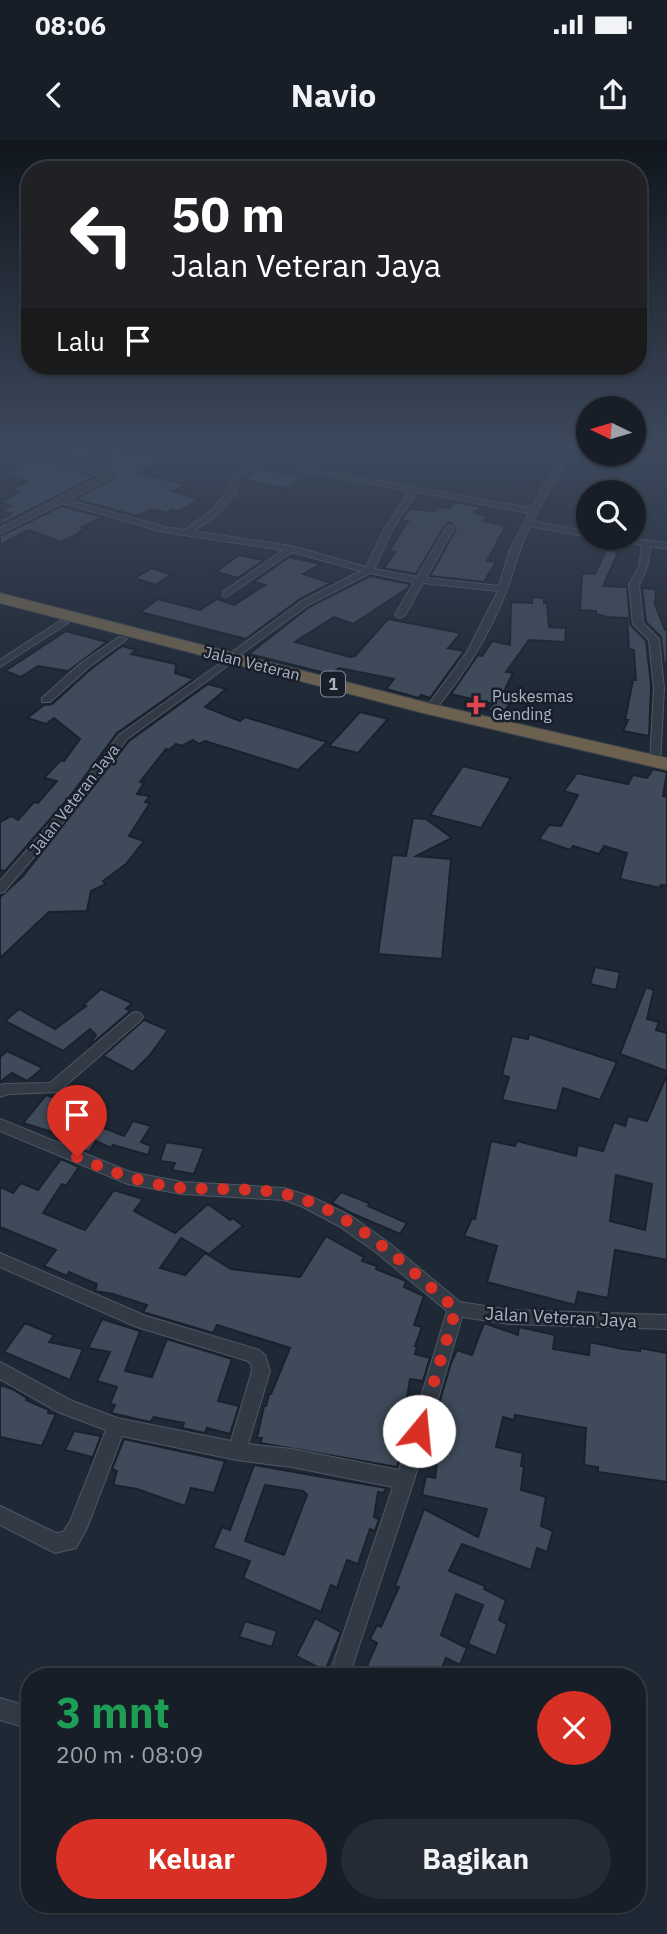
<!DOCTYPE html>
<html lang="id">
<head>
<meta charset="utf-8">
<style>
	body { margin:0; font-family:"IBM Plex Sans",sans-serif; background:#242b34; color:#f1f3f6; height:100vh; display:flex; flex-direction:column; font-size:26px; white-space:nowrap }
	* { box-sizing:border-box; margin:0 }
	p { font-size:23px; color:#9ea2a8 }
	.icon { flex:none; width:38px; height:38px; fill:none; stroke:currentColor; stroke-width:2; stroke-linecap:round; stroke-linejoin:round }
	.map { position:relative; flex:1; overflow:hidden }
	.details { position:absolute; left:21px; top:1528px; width:625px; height:245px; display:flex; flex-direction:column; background:#171e28; border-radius:28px; box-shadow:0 2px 5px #0004,0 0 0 2px #363c45 }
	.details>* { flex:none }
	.top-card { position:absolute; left:21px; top:21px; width:626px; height:214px; border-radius:28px; box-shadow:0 2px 5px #0004,0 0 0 2px #363c45; background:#202124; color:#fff; overflow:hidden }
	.needle { width:46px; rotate:275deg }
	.tools { position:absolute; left:576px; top:256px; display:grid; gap:14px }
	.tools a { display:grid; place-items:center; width:70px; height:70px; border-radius:50%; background:#171e28; box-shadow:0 2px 5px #0004,0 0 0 2px #363c45; font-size:35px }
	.pin { position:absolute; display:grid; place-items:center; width:60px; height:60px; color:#fff; margin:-72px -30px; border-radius:50% 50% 50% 0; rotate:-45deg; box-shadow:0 0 7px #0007 }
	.pin .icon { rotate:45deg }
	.me { position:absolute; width:77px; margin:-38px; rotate:17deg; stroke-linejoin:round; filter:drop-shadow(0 0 5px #0008) }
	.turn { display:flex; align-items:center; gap:24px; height:147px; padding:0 35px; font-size:32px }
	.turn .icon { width:91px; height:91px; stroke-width:2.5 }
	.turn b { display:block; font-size:49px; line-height:60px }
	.then { display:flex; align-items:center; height:66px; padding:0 35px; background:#0003; gap:14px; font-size:26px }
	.round { display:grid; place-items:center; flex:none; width:74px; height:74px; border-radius:37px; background:#242b34 }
	.overview { display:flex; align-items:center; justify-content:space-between; height:119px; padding:0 35px }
	h1 { font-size:42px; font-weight:700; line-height:52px; color:#1e9e55 }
	.button { display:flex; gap:14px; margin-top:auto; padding:14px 35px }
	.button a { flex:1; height:80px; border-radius:42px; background:#d93025; color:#fff; font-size:28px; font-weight:700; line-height:80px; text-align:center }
	.button a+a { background:#242b34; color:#f1f3f6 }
	.status { display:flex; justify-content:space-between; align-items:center; height:49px; padding:0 35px; background:#171e28; direction:ltr }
	.status svg { height:19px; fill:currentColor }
	header { display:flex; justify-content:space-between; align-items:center; height:91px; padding:0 35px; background:#171e28; font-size:32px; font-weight:700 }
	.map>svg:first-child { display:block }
</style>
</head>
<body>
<div class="status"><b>08:06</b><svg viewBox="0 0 49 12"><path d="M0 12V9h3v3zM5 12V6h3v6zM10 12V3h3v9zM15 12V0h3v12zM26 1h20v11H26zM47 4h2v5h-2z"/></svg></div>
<header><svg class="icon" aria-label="back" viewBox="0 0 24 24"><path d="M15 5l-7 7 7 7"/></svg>Navio<svg class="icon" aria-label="share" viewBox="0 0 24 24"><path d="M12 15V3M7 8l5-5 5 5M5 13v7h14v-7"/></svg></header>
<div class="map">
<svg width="667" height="1794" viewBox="0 0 667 1794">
	<rect width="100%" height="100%" fill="#1f2835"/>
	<g fill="#3f4a5a" stroke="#1a212c" stroke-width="2" fill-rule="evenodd">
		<path d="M70 307H85L94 314 80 321 52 314Z"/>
		<path d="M102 307 135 308 168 316 139 333 186 345 173 351 199 360 179 371 172 369 167 373 152 369 137 376 75 359 114 338 113 335 93 326 111 316 109 310Z"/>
		<path d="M26 316 51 321 95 337 0 385V379L11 374 2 371 11 366 0 362 19 352 11 349 28 342 7 332 19 328 0 322V318Z"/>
		<path d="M260 328 303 337 285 348 244 340Z"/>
		<path d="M455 362 480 367 474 373 488 376 483 381 506 386 487 421 496 422 484 442 430 436 456 389 450 382 444 387 416 434 384 428 395 412 389 411 408 381H401L409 369 434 371 435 367 450 368Z"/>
		<path d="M62 366 103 377 82 387 86 388 80 391 82 392 61 402 29 390 0 405V396Z"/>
		<path d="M607 408 618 413 603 446 627 447 630 484 646 501 651 545 649 596 623 591 628 580H625L633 540H636L634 510 629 509 627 478 607 477 596 474V471L580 470 582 433 595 434Z"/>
		<path d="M239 415 264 420 238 438 216 432Z"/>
		<path d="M289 417 321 424 303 434 331 443 300 459 246 499 140 472 158 459 200 470 217 459 234 465 265 445 253 442Z"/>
		<path d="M152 428 171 435 155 445 135 438Z"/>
		<path d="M370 436 410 444 408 448 353 484 334 477 295 502 350 517 355 516 388 479 461 493 448 508 464 511 430 558 421 555 419 558 386 549 394 539 339 528 332 534 321 532 249 514 309 467Z"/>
		<path d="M642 448 656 449 655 464 665 490H667V524H664L661 497 646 482Z"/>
		<path d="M532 457 544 458V463H547L549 487 566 488 565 502 529 500 506 532 513 533 504 551 517 554 502 574 487 570 493 564 451 554 478 515 482 516 492 501 510 505 511 462 532 463Z"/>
		<path d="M66 491 107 502 68 531 38 526 21 537 5 531Z"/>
		<path d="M122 506 136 510 131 514 176 524 175 533 194 539 117 593 71 655 5 731 0 730V682L11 676 18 680 34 662 38 663 57 641 44 638 61 620 64 621 80 599 54 578 46 584 27 578 44 565 52 564 91 529Z"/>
		<path d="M208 544 226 549 205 567 240 581 245 577 327 602 298 630 205 601 199 604 193 600 182 606 176 604 169 610 166 609 140 642 144 643 137 654 150 656 145 662 150 663 129 696 144 701 126 724 103 741 106 744 91 751 87 771 49 772 0 818V757L23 736 129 601Z"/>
		<path d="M360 572 388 579 358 613 329 606Z"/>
		<path d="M463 626 511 638 481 688 430 675Z"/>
		<path d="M653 629 667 632 663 656 667 657V746L661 745 660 748 620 739 627 713 604 706 599 714 573 706 570 710 539 699 549 685 561 686 578 655 564 651 577 633 628 644 633 635 647 638Z"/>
		<path d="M413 678 426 679 452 698 416 716 451 719 442 819 378 814 392 715 406 716Z"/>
		<path d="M595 827 620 832 616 850 590 844Z"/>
		<path d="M646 847 654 850 647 879 659 882 656 890 667 893V931L620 914Z"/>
		<path d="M101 849 132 863 126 869 130 870 128 873 87 908 96 895 90 889 63 911 5 881 19 869 55 889 86 866 83 865Z"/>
		<path d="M144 880 168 890 150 915 133 932 103 916Z"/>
		<path d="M529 894 617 922 600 960 563 948 557 971 502 960 509 937 502 935 512 896 528 899Z"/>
		<path d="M7 911 43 928 27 941 12 933 0 942V917Z"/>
		<path d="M667 935V1120L615 1110 608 1158 578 1152 575 1165 487 1142 497 1106 464 1096 472 1078 475 1079 491 1001 515 1006 517 1001 576 1016 578 1005 603 1011 614 982 625 986 628 976 647 981ZM616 1035 652 1044 645 1090 610 1081Z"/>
		<path d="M46 955 82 968 77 973 102 982 99 986 124 996 133 981 151 986 141 1002 151 1006 148 1015 113 1005 111 1008 96 1001 89 1012 71 1005 75 999 23 983Z"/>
		<path d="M166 1002 204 1008 194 1034 172 1030 175 1023 160 1021Z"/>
		<path d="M61 1019 79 1027 66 1046 62 1044 43 1073 85 1090 114 1050 143 1059 134 1071 175 1093 208 1064 230 1080 233 1078 243 1086 209 1114 181 1098 160 1128 185 1135 205 1113 231 1129 300 1137 326 1096 364 1117 362 1121 377 1126 376 1129 406 1141 404 1147 424 1156 414 1185 422 1187 415 1206 417 1207 415 1214 430 1218 423 1241 410 1239 402 1290 408 1291 397 1327 260 1303 262 1298H257L264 1266H266L269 1254H271L290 1208 217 1185 213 1193 146 1173 143 1172 147 1165 113 1154 95 1151 97 1144 69 1132 67 1136 44 1126 56 1110 0 1087V1047L13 1053 21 1043 38 1050Z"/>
		<path d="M341 1052 369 1063 368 1066 407 1083 400 1094 351 1073 332 1063Z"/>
		<path d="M102 1179 140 1191 125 1231 152 1237 167 1199 232 1219 218 1261 239 1266 230 1294 207 1288 205 1293 182 1288 184 1283 154 1277 150 1282 111 1273 115 1265 110 1264 117 1247 97 1241 110 1212 88 1208Z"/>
		<path d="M25 1183 54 1195 49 1202 83 1209 70 1240 4 1212Z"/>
		<path d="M484 1183 518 1195 519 1187 555 1195 553 1209 589 1215 590 1202 623 1209 640 1211V1208L667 1213V1342L598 1332V1327L584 1325 586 1288 515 1275 514 1280 503 1277 496 1307 523 1313 521 1326H524L521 1350 546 1357 541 1386 553 1391 547 1412 537 1408 531 1430 462 1404 449 1431 485 1446 484 1449 506 1460 499 1480 507 1484 496 1516 468 1504 483 1465 456 1454 441 1495 467 1508 460 1525 446 1518 439 1535 428 1529 424 1536H387L367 1526 377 1503 370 1499 377 1485 381 1487 399 1447 395 1446 424 1369 478 1397 487 1369 422 1355 426 1336 435 1338 442 1287 433 1284 451 1223 457 1210 472 1215Z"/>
		<path d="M0 1245 12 1249 27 1258 26 1260 49 1270 48 1273 56 1274 42 1306 0 1297Z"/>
		<path d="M74 1291 101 1296 90 1324 92 1317 65 1310Z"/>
		<path d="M124 1299 225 1321 214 1353 191 1348 185 1366 137 1349 113 1345 117 1331 112 1329Z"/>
		<path d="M254 1325 386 1348 384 1353 378 1352 374 1377 379 1379 375 1391 370 1389 358 1424 347 1420 337 1448 331 1445 321 1472 243 1438 250 1421 213 1408 222 1387 230 1390ZM265 1345 303 1351 307 1355 284 1415 245 1401Z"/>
		<path d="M315 1478 341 1492 325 1531 296 1516Z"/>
		<path d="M245 1481 277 1491 272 1507 239 1497Z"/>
	</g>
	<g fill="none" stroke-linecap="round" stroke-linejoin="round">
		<defs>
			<g id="street">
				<path d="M87 307H96L108 312V316L87 326 112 337 68 360 165 387 184 390 211 371 226 354 233 335 254 319 201 307H215L259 315 270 307H279L240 338 234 355 217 375 193 391 291 406 366 427 385 388 410 351 302 331 298 329 299 327 531 368 565 307H573L532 381 588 392 589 397 530 386C518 409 515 429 506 452 489 496 464 535 434 571L430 572 425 569 467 512 498 451 423 443 405 475 400 478 395 475 414 442 370 433 308 465 234 519H228V515L302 461 361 431 292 412 226 457 223 456V452L283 410 164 392 62 363 0 394V388L101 337C70 325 34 307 0 316V312L23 309 80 324 99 314ZM417 352 529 373 509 412 499 446 426 438 454 388 450 385 446 388 417 437 374 429 393 388Z"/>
				<path d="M597 397H622L667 403V409L651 406 647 427 639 445 643 483 659 499 664 548 660 624H652L650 622 654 548 649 500 633 484 629 445 639 427 642 405Z"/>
				<path d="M60 481 68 483 0 527V520Z"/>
				<path d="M119 497 127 499 89 527 50 562H42V558L81 523Z"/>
				<path d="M222 522 227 525 226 527 127 599 81 661 4 752 0 753V741L73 657 119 595Z"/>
				<path d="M136 872 141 874 143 877 141 880 58 952 8 954 0 957V945L5 944 50 943 131 874Z"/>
				<path d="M0 979 130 1032 182 1042 284 1048 312 1057 351 1076 389 1103 460 1162 510 1170 667 1175V1189L510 1184 462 1177 414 1340 349 1536H329L393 1347 292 1327 237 1320 122 1296 87 1388 76 1408 55 1413 0 1385V1366L56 1393 63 1392 70 1382 106 1290 58 1272 0 1239V1222L70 1260 117 1278 231 1301 252 1231 251 1224 248 1221 137 1187 0 1127V1113L146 1176 259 1210 265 1215 270 1231 248 1304 292 1309 399 1330 447 1171 377 1113 339 1086 301 1066 284 1060 182 1054 128 1044 0 991Z"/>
				<path d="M0 1558 30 1567V1589L0 1580Z"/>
			</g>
			<path id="highway" d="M0 453 432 564 667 618V630L423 573 0 463Z"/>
		</defs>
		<use href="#street" stroke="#505764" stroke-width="2"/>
		<use href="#highway" stroke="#3d4450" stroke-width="2"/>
		<use href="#street" fill="#323a46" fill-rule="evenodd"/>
		<use href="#highway" fill="#6c614f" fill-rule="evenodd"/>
	</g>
	<linearGradient id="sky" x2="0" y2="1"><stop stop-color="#11161d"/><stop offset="0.55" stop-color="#3c485c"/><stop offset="1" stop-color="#3c485c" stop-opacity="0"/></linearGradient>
	<rect width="667" height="558" fill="url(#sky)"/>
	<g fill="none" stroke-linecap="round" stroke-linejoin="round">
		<path stroke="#d93025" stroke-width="12" stroke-dasharray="0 21.6" d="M77 1017C112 1032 146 1045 184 1048 217 1050 252 1047 285 1054 351 1069 406 1127 456 1169L419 1291"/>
	</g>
	<path fill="#e0444e" stroke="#181f2a" stroke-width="2.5" d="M472.5 554.5h7v7h7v7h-7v7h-7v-7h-7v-7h7z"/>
	<g text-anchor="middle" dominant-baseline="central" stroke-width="5" stroke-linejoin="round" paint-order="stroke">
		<g font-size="16" fill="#acb4c3" stroke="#181f2a">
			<text transform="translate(252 523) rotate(14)">Jalan Veteran</text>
			<text transform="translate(74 659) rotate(-52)">Jalan Veteran Jaya</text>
		</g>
		<rect fill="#181f2a" stroke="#808795" stroke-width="2" x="321" y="531.5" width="24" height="25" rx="5"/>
		<g font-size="16" font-weight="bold" fill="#acb4c3">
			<text x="333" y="544">1</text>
		</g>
		<g font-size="16" fill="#acb4c3" stroke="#181f2a" text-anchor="start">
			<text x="492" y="556">Puskesmas<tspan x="492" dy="18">Gending</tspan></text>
		</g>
		<g font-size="18" fill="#acb4c3" stroke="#181f2a">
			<text transform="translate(561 1177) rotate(3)">Jalan Veteran Jaya</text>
		</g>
	</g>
</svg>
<div class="tools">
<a><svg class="needle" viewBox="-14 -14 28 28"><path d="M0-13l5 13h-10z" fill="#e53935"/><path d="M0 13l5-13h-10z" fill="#9ea2a8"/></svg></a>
<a><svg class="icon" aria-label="search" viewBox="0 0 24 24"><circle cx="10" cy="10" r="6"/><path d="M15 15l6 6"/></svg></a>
</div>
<div class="pin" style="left:77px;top:1017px;background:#d93025"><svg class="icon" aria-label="arrive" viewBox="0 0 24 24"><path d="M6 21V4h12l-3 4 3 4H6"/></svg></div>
<svg class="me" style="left:419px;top:1291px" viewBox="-20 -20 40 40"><circle r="19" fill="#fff"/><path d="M0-13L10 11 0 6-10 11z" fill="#d93025"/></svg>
<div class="top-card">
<div class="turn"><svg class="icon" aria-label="left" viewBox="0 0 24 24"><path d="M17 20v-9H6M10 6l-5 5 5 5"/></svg><div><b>50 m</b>Jalan Veteran Jaya</div></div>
<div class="then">Lalu<svg class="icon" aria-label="arrive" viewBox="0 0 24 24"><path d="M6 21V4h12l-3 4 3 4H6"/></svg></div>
</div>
<section class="details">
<div class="overview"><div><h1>3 mnt</h1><p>200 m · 08:09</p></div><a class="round" style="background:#d93025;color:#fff"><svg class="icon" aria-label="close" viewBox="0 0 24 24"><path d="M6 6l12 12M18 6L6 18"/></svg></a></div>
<div class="button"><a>Keluar</a><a>Bagikan</a></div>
</section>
</div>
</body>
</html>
